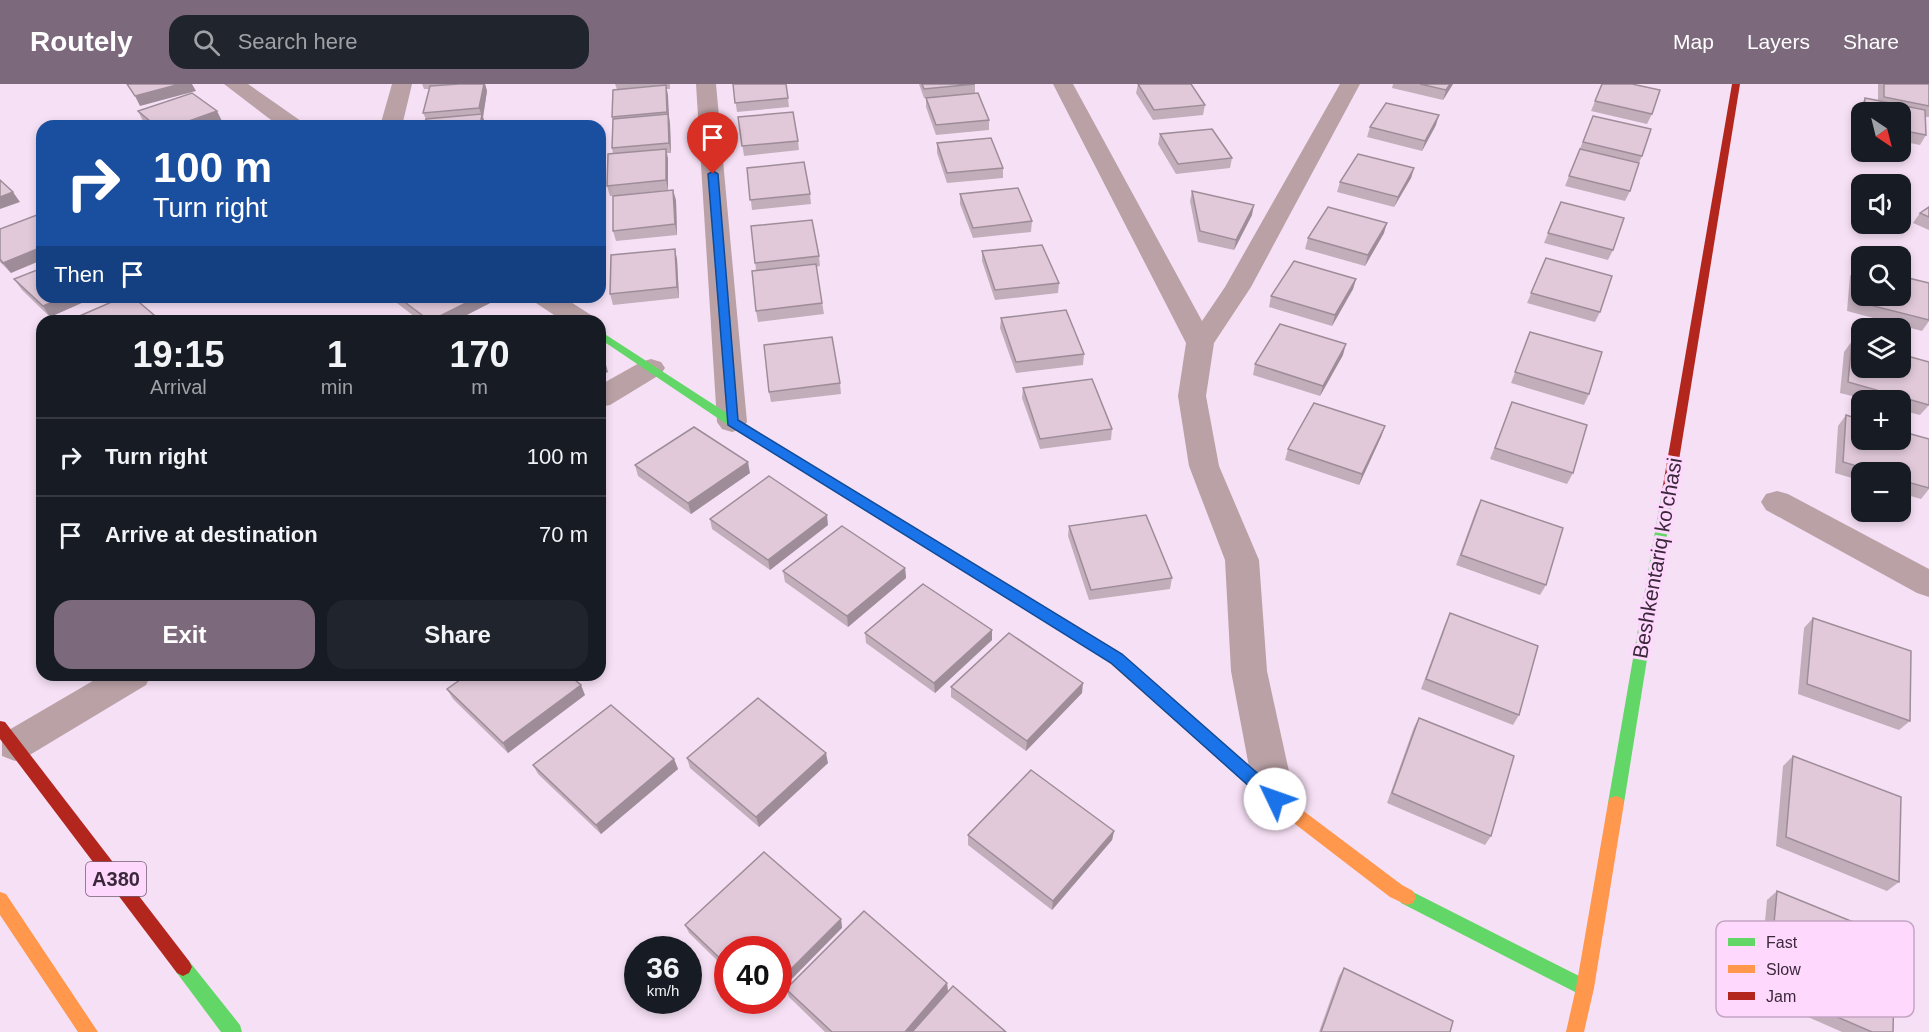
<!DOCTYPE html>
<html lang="en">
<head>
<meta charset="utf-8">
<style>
	body { margin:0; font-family:Helvetica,sans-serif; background:#20242c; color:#f1f3f6; height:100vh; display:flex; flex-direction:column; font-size:22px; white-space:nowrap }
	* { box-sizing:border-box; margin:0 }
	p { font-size:20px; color:#9ea1a6 }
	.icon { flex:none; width:33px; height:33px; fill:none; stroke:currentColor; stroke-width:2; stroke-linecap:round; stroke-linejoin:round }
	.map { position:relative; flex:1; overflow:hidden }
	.details { position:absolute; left:36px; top:231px; width:570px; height:366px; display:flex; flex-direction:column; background:#171b24; border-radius:18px; box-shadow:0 3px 9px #0003 }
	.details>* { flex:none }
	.hud { position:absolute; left:36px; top:36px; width:570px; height:183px; border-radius:18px; box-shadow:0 3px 9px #0003; background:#1a4fa0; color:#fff; overflow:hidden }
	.needle { width:39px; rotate:145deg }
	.buttons { position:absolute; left:1851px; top:18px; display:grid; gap:12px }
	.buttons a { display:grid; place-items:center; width:60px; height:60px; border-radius:12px; background:#171b24; box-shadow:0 3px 9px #0003; font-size:30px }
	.speed { position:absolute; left:624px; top:852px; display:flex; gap:12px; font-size:30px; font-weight:700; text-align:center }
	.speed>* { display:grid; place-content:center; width:78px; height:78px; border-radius:50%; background:#171b24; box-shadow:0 3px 9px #0003; line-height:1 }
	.speed small { font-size:15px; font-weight:400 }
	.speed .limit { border:9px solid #d22; background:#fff; color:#111 }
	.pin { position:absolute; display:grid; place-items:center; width:51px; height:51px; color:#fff; margin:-62px -26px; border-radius:50% 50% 50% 0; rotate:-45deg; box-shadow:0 0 6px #0007 }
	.pin .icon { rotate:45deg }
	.me { position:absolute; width:66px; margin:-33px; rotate:312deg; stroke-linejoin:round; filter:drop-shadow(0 0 4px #0008) }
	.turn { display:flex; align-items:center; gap:21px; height:126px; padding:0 18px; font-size:27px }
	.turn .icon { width:78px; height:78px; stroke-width:2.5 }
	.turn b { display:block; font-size:42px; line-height:51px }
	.then { display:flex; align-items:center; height:57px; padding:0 18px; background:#0003; gap:12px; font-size:22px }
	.eta { display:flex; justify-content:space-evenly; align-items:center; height:102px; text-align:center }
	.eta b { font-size:36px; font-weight:800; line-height:42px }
	.primary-button { display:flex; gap:12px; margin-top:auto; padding:12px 18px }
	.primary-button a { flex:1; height:69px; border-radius:18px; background:#7c697c; color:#fff; font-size:24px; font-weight:800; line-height:69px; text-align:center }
	.primary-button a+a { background:#20242c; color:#f1f3f6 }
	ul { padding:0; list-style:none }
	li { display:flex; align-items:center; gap:18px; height:78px; padding:0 18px; border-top:2px solid #363941 }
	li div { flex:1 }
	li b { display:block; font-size:22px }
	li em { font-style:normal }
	header { display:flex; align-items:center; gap:36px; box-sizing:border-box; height:84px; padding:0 30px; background:#7c697c; color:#fff }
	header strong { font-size:28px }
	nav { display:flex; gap:33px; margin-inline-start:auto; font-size:21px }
	.search { width:420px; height:54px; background:#20242c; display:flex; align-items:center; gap:15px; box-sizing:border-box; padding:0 21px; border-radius:18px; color:#9ea1a6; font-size:22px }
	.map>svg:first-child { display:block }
</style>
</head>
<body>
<header>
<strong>Routely</strong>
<div class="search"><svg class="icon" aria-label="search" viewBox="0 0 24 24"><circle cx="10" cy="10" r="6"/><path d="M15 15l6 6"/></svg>Search here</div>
<nav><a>Map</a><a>Layers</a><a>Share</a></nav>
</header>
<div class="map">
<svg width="1929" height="948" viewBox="0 0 1929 948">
	<rect width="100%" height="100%" fill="#f6e0f5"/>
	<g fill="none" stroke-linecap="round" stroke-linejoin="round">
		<g fill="#baa1a6" fill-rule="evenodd">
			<path d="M224 0H248L301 37 304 42H279Z"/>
			<path d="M392 0H412L402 42H380Z"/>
			<path d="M696 0H716L747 338 742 345 732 348 722 345 717 338Z"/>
			<path d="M1053 0H1073L1202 237 1225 203 1340 0H1360L1251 203 1214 259 1206 312 1219 382 1259 476 1267 587 1295 715 1289 727 1275 732 1261 727 1255 715 1231 587 1225 476 1189 382 1178 312 1186 259Z"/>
			<path d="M532 213H563L591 231 594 237H563L536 219Z"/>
			<path d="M651 275 661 278 665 284 661 290 610 321 600 323V301L641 278Z"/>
			<path d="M1777 407 1788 410 1929 485V513L1917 509 1766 426 1761 418 1766 410Z"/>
			<path d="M103 591H151L146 601 28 672 15 677 2 672V650Z"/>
		</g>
		<g fill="#63d668" fill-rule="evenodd">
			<path d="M600 247 736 335 1114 566 1116 570 1114 574 1109 576 1104 574 728 341 600 255Z"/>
			<path d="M1668 402 1674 407 1624 719 1622 724 1616 726 1610 724 1608 719 1662 407Z"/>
			<path d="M1407 805 1591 898 1594 904 1591 910 1585 913 1579 910 1401 819 1398 813 1401 807Z"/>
			<path d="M183 874 189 877 240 941 242 948H221L177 889 174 883 177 877Z"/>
		</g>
		<g fill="#ff974d" fill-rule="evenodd">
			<path d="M1109 564 1114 566 1281 710 1402 801 1413 807 1416 813 1413 819 1407 821 1390 813 1269 720 1104 574 1102 570 1104 566Z"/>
			<path d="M1616 712 1622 714 1624 719 1594 904 1584 948H1566L1576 904 1608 719 1610 714Z"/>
			<path d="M0 808 6 810 98 948H78L0 831Z"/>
		</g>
		<g fill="#b3261e" fill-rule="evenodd">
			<path d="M1732 0H1740L1674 407 1668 412 1662 407Z"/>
			<path d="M0 637 5 638 189 877 192 883 189 889 183 892 177 889 0 655Z"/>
		</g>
	</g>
	<g fill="#c2adbb">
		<path d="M422 0H485L487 7 483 33 485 40 426 35 423 29 430 5H424Z"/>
		<path d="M615 0H670V5H666L670 40 671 69H667L668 75V106L610 112 607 102 613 70 612 64 613 36 612 33 617 5Z"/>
		<path d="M733 0 788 14 789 23 737 28Z"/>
		<path d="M919 0H975V10L989 36V46L936 51 926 23V14H924Z"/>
		<path d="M1138 0 1205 21 1203 31 1153 36 1136 9Z"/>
		<path d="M1393 0H1453L1443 16 1392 4Z"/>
		<path d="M1602 0 1652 30 1647 40 1591 27Z"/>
		<path d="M1878 0H1929V33H1925L1926 51 1920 61 1900 57V28H1862V49L1858 48 1859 24 1865 14 1878 16Z"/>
		<path d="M138 27 222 37 208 42H149L143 37Z"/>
		<path d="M1593 32 1642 72 1639 79 1630 107 1625 117 1565 102Z"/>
		<path d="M738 33 798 57 799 66 744 72Z"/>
		<path d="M1436 41 1422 67 1367 53 1370 43Z"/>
		<path d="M1160 50 1232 74 1230 84 1176 90 1158 60Z"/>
		<path d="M937 59 1003 84V94L947 99 937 69Z"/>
		<path d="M747 84 810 110 811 120 752 126Z"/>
		<path d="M1414 84 1411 94 1394 123 1337 108 1340 98Z"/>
		<path d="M1192 107 1252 131 1234 166 1198 158 1190 117Z"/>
		<path d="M960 110 1032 137 1031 148 973 154 960 120Z"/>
		<path d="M676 116 677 151 616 157 613 147Z"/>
		<path d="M1561 118 1613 166 1608 176 1544 159Z"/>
		<path d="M1929 123V146L1913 139 1920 129Z"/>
		<path d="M751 142 819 172 820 182 816 183 824 230 758 238 756 227V186Z"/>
		<path d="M0 145 11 189 0 178Z"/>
		<path d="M1384 149 1365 182 1305 165 1308 154Z"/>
		<path d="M982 167 1059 199 1058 209 995 216 982 177Z"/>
		<path d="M1546 174 1600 228 1595 238 1527 219Z"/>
		<path d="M677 175 679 214 613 221 610 210Z"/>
		<path d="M1857 181 1929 199V237L1922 247 1847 227 1850 192Z"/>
		<path d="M14 195 42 213H95L50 233 22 206Z"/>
		<path d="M1356 195 1353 205 1332 242 1269 223 1271 212Z"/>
		<path d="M394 213H490L492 218 455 237H420L397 219Z"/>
		<path d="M1001 234 1084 270 1083 281 1016 289 1000 244Z"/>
		<path d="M1530 248 1589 310 1584 321 1511 299Z"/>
		<path d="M1852 257 1929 321 1920 331 1900 326V316H1868L1840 309 1844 268Z"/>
		<path d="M1343 271 1320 312 1253 291 1255 280Z"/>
		<path d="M840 299 841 310 771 318 769 308Z"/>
		<path d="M1023 304 1112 345 1111 356 1040 365 1022 314Z"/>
		<path d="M1512 318 1573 389 1567 400 1490 375Z"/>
		<path d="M1846 331 1929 355V405L1921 415 1900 409V388H1862V397L1835 389 1838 342Z"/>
		<path d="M1385 342 1381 353 1359 401 1285 376 1288 365Z"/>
		<path d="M635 381 750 389 691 430 638 392Z"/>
		<path d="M1481 416 1546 501 1540 511 1456 481 1476 426Z"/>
		<path d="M710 435 828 441 770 486 712 445Z"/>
		<path d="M1069 442 1172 494 1170 505 1089 516 1068 452Z"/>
		<path d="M905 484 906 494 848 543 785 498 783 487Z"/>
		<path d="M1450 529 1519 631 1513 641 1421 605 1445 540Z"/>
		<path d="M1813 534 1910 637 1899 646 1798 610 1804 544Z"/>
		<path d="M992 546V556L935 609 866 559 865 549Z"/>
		<path d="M951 603 1082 609 1026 667 951 613Z"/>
		<path d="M447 605 585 611 508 669 453 615Z"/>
		<path d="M1419 634 1491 752 1485 761 1387 719 1414 643Z"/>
		<path d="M1793 672 1899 798 1887 807 1776 762 1783 682Z"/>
		<path d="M687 674 828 679 759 743 690 684Z"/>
		<path d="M674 675 678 685 601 750 538 690 533 681Z"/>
		<path d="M1114 747 1112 756 1052 826 968 761V751Z"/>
		<path d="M1777 807 1893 948H1842L1758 911 1767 816Z"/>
		<path d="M841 835 842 844 728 866V887L689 849 685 841Z"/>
		<path d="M1344 884 1450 948H1319L1339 892Z"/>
		<path d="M947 899 948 908 1006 948H825L789 913 786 905Z"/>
		<path d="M758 916H771L764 923Z"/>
	</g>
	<g fill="#9e8d99">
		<path d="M180 0H192L196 7 140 22 135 12Z"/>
		<path d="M484 0H485L487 7 483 33 485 40V42H480L482 32 479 24Z"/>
		<path d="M1450 0H1453L1443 16 1446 6Z"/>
		<path d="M666 1 668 11 669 33 670 40 671 69 669 59Z"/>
		<path d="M217 27 222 37 208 42H175Z"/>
		<path d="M1439 31 1436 41 1422 67 1425 57Z"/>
		<path d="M666 65 668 75V106L666 96Z"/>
		<path d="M1414 84 1411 94 1394 123 1398 113Z"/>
		<path d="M673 106 676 116 677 151 675 140Z"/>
		<path d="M13 108 20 118 0 125V113Z"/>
		<path d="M1254 121 1252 131 1234 166 1236 156Z"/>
		<path d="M1387 139 1384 149 1365 182 1368 171Z"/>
		<path d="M42 163V176L11 189 3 179Z"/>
		<path d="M675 165 677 175 679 214 677 203Z"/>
		<path d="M1356 195 1353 205 1332 242 1335 231Z"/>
		<path d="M64 213H95L50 233 43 222Z"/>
		<path d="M478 213H490L492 218 455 237H430Z"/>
		<path d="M1346 260 1343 271 1320 312 1323 302Z"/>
		<path d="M605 277 608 288 600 292V280Z"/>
		<path d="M1385 342 1381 353 1359 401 1362 390Z"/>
		<path d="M748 378 750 389 691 430 688 419Z"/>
		<path d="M827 431 828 441 770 486 768 476Z"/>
		<path d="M905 484 906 494 848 543 847 532Z"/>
		<path d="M992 546V556L935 609 934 599Z"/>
		<path d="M1083 599 1082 609 1026 667 1027 657Z"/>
		<path d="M581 601 585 611 508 669 503 659Z"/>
		<path d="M826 669 828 679 759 743 756 733Z"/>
		<path d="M674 675 678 685 601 750 596 741Z"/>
		<path d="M1114 747 1112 756 1052 826 1053 817Z"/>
		<path d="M841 835 842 844 778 909V898Z"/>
		<path d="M947 899 948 908 913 948H905Z"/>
		<path d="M762 916H771L764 923Z"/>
	</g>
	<g fill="#e1c9da" stroke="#9e8d99" stroke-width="1.5">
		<path d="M127 0H180L135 12Z"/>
		<path d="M459 0H484L479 24 423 29 430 2Z"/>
		<path d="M733 0H786L788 14 735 19Z"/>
		<path d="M922 0H975L924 5Z"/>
		<path d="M1138 0H1191L1205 21 1154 26Z"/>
		<path d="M1420 0H1450L1446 6Z"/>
		<path d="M1602 0H1632L1660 6 1652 30 1595 17Z"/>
		<path d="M1884 0H1929V22L1884 13Z"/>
		<path d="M666 1 667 28 612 33 613 6Z"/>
		<path d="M192 9 217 27 175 42H156L138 27Z"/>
		<path d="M978 9 989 36 936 41 926 14Z"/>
		<path d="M1865 14 1925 26 1926 51 1900 46V28H1864Z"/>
		<path d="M1386 19 1439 31 1425 57 1370 43Z"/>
		<path d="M793 28 798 57 742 62 738 33Z"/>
		<path d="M482 30 480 42H424L426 35Z"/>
		<path d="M668 30 669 59 612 64 613 35Z"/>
		<path d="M1593 32 1651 45 1642 72 1583 58Z"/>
		<path d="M243 39 247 42H234Z"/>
		<path d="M1212 45 1232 74 1178 80 1160 50Z"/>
		<path d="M991 54 1003 84 947 89 937 59Z"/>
		<path d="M666 65V96L607 102 608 70Z"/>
		<path d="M1580 65 1639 79 1630 107 1569 92Z"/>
		<path d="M1358 70 1414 84 1398 113 1340 98Z"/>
		<path d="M804 78 810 110 750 116 747 84Z"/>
		<path d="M0 96 13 108 0 113Z"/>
		<path d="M1018 104 1032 137 973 144 960 110Z"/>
		<path d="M673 106 675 140 613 147V112Z"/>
		<path d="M1192 107 1254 121 1236 156 1200 147Z"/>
		<path d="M1561 118 1624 134 1613 166 1548 149Z"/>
		<path d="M1328 123 1387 139 1368 171 1308 154Z"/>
		<path d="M1929 123V133L1920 129Z"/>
		<path d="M42 129V163L3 179 0 175V145Z"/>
		<path d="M812 136 819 172 755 179 751 142Z"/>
		<path d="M1042 161 1059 199 995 206 982 167Z"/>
		<path d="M675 165 677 203 610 210 611 171Z"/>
		<path d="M1546 174 1612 192 1600 228 1531 209Z"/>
		<path d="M1294 177 1356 195 1335 231 1271 212Z"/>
		<path d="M816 180 822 219 756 227 752 187Z"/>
		<path d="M1857 181 1862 182V212H1900V192L1929 199V236L1854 217Z"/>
		<path d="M42 184V213H64L43 222 14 195Z"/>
		<path d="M123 213H133L161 237H68Z"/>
		<path d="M398 213H478L430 237Z"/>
		<path d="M1066 226 1084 270 1016 278 1001 234Z"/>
		<path d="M1280 240 1346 260 1323 302 1255 280Z"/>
		<path d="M1530 248 1602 268 1589 310 1515 288Z"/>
		<path d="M832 253 840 299 769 308 764 261Z"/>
		<path d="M1852 257 1862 260V284H1900V270L1929 278V321L1848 298Z"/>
		<path d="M600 274 605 277 600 280Z"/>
		<path d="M1092 295 1112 345 1040 355 1023 304Z"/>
		<path d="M1512 318 1587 341 1573 389 1495 364Z"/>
		<path d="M1314 319 1385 342 1362 390 1288 365Z"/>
		<path d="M1846 331 1862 336V356H1900V347L1929 355V404L1900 396V388H1877L1843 378Z"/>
		<path d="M694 343 748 378 688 419 635 381Z"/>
		<path d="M769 392 827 431 768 476 710 435Z"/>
		<path d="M1481 416 1563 444 1546 501 1461 471Z"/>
		<path d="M1146 431 1172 494 1091 506 1069 442Z"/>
		<path d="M842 442 905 484 847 532 783 487Z"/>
		<path d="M923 500 992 546 934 599 865 549Z"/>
		<path d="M1450 529 1538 562 1519 631 1426 595Z"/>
		<path d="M1813 534 1911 567 1910 637 1807 600Z"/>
		<path d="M1009 549 1083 599 1027 657 951 603Z"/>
		<path d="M467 591H569L581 601 503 659 447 605Z"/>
		<path d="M758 614 826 669 756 733 687 674Z"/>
		<path d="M611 621 674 675 596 741 533 681Z"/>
		<path d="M1419 634 1514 672 1491 752 1392 709Z"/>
		<path d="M1793 672 1901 713 1899 798 1786 753Z"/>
		<path d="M1031 686 1114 747 1053 817 968 751Z"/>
		<path d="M764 768 841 835 778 898V866H728V882L685 841Z"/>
		<path d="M1777 807 1895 855 1893 948H1872L1768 903Z"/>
		<path d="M864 827 947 899 905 948H832L786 905Z"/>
		<path d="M1344 884 1453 937 1450 948H1321Z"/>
		<path d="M953 902 1006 948H912Z"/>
	</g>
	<path fill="#1a73e8" stroke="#114b97" stroke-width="1.5" d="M713 87 718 90 738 336 1122 570 1281 710 1283 715 1281 720 1275 722 1269 720 1111 579 728 341 708 90Z"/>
	<g text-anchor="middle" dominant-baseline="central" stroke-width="6" stroke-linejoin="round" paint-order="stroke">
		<rect fill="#fed8fd" stroke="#765e75" stroke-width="1.5" x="86" y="778" width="60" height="34" rx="4.5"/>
		<g font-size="20" font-weight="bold" fill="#3b293b">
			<text x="116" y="795">A380</text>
		</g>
		<g font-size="21" fill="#3b293b" stroke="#fed8fd">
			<text transform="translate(1657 474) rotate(-80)">Beshkentariq ko'chasi</text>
		</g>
	</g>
	<rect x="1716" y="837" width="198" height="96" rx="9" fill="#fed8fd" stroke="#c4a4c3" stroke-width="1.5"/>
	<rect x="1728" y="854" width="27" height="8" fill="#63d668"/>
	<rect x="1728" y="881" width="27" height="8" fill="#ff974d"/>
	<rect x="1728" y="908" width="27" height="8" fill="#b3261e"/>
	<g font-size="16" fill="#3b293b">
		<text x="1766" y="864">Fast</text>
		<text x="1766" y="891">Slow</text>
		<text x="1766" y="918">Jam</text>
	</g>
</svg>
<div class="buttons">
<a><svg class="needle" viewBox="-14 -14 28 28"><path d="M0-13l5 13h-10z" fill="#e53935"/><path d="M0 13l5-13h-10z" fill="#9ea1a6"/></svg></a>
<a><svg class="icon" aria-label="sound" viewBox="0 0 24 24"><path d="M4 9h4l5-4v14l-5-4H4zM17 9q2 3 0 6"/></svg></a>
<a><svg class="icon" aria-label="search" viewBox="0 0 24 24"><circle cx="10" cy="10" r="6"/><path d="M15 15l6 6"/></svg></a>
<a><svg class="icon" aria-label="layers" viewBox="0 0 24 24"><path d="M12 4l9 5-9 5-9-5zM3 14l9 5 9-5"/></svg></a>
<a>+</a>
<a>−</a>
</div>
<div class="speed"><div>36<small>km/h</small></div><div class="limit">40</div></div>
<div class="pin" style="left:713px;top:90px;background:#d93025"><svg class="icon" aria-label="arrive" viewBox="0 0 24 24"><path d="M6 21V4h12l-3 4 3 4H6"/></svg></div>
<svg class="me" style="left:1275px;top:715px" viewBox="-20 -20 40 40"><circle r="19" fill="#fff"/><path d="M0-13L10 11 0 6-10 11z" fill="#1a73e8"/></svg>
<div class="hud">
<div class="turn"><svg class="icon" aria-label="right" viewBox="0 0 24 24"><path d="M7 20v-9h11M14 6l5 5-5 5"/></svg><div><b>100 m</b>Turn right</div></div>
<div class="then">Then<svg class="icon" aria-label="arrive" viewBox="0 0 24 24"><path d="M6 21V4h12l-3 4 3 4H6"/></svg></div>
</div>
<section class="details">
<div class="eta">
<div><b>19:15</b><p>Arrival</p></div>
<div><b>1</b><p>min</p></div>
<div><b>170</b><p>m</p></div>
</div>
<ul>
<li><svg class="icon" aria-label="right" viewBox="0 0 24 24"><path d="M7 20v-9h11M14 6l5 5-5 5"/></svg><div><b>Turn right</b></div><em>100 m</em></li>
<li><svg class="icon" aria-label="arrive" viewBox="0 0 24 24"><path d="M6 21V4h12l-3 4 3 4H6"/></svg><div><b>Arrive at destination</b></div><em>70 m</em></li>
</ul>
<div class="primary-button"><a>Exit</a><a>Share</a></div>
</section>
</div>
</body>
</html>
